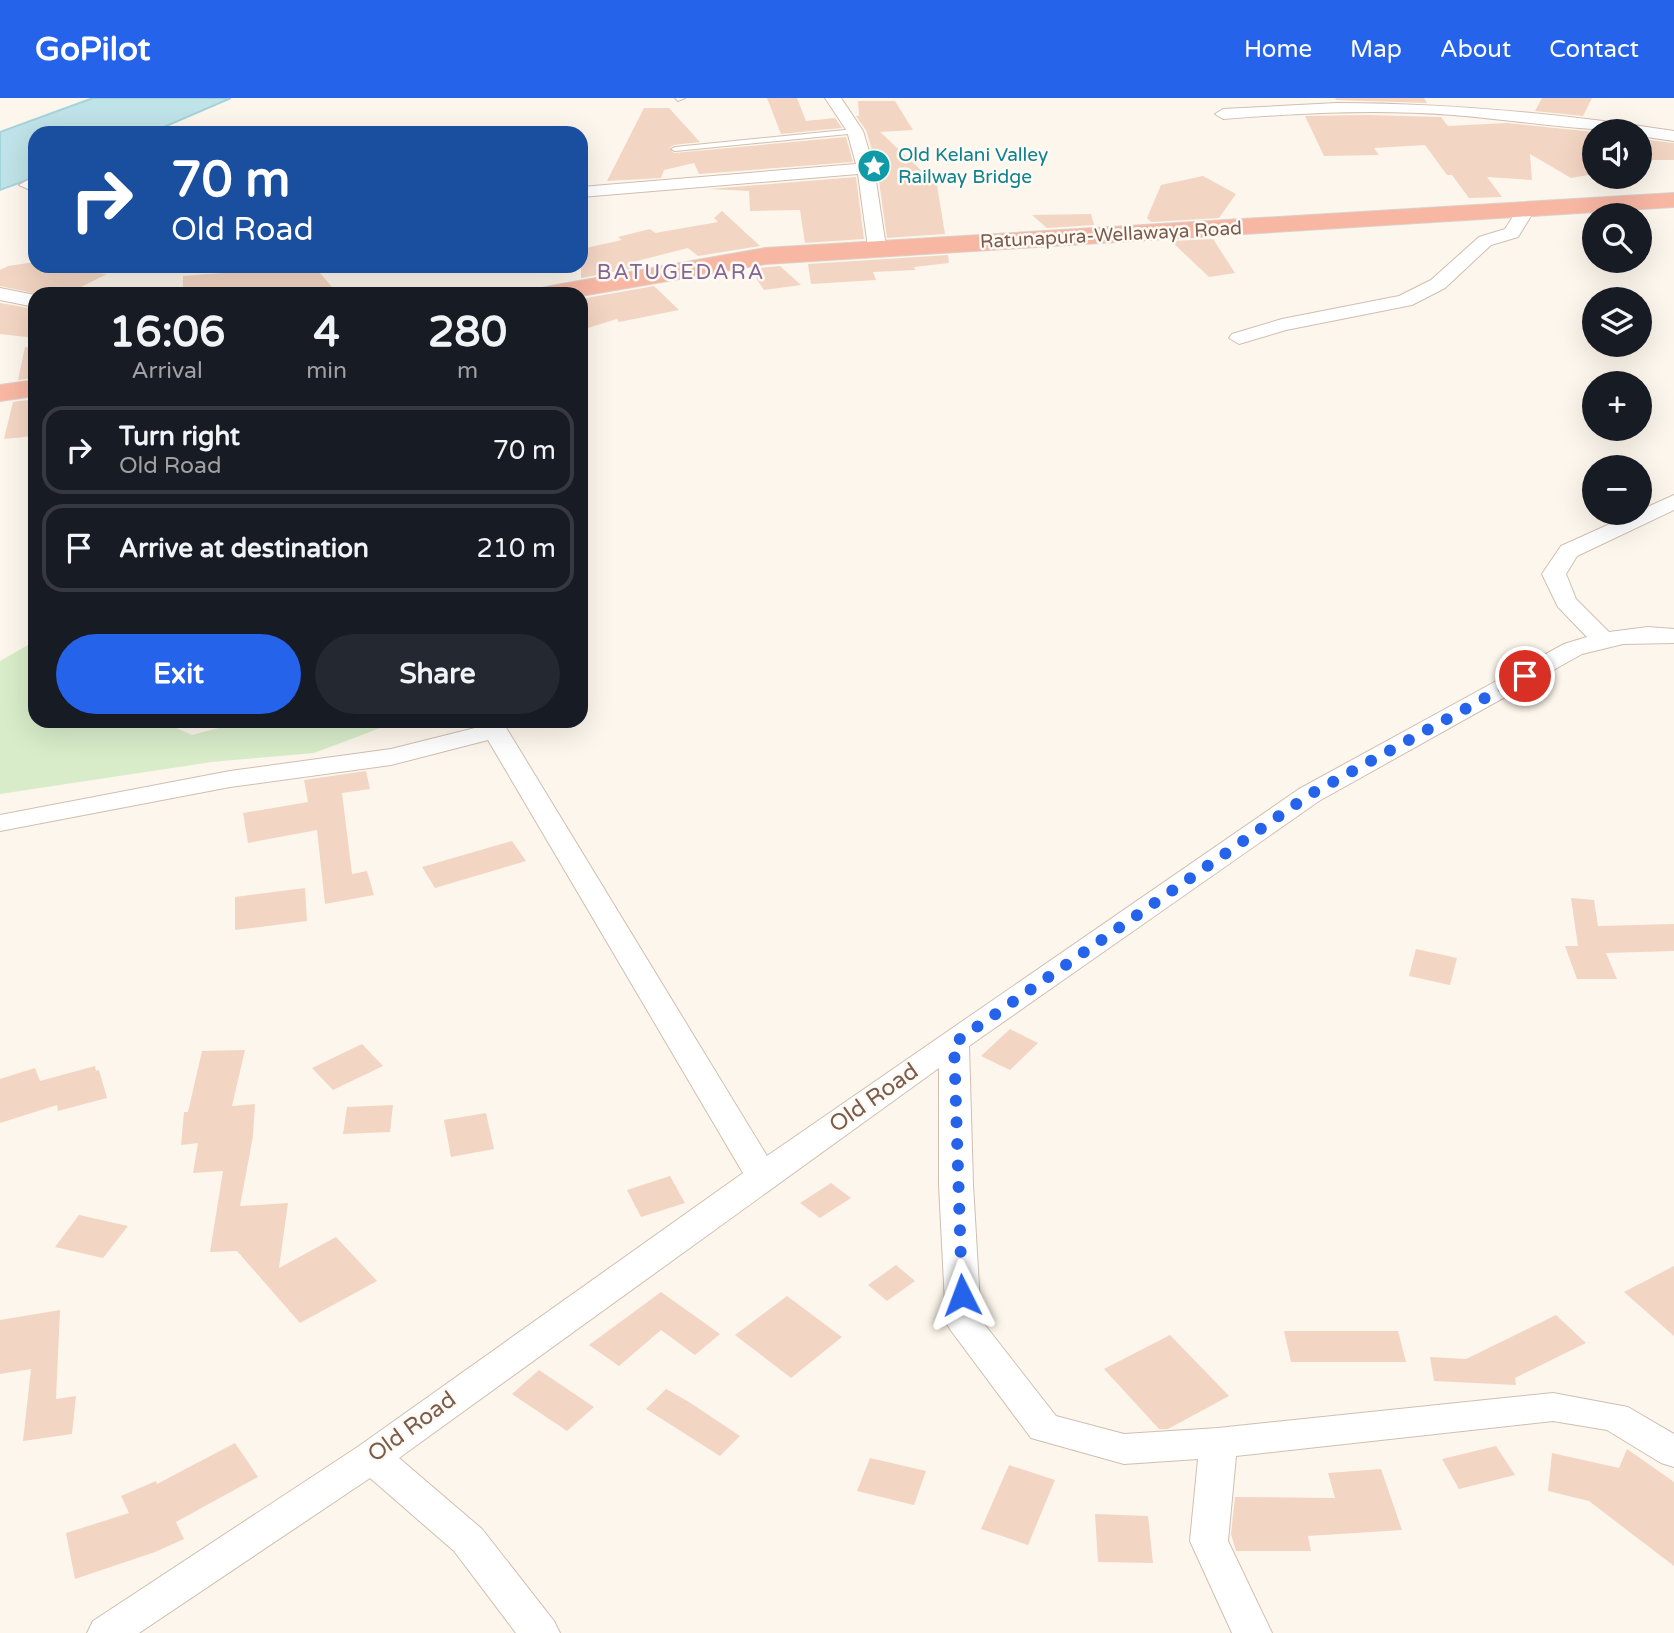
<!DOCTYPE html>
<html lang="en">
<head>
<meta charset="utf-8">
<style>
	body { margin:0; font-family:"Varela Round",sans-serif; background:#242831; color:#f1f3f6; height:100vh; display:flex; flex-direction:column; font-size:26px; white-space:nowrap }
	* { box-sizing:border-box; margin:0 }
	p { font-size:23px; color:#9ea1a6 }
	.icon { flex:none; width:38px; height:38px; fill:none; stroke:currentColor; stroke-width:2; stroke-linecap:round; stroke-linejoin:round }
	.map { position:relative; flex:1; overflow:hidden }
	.details { position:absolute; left:28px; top:189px; width:560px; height:441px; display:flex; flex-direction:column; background:#171b24; border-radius:21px; box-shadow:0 7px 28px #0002 }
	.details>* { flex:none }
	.banner { position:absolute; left:28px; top:28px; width:560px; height:147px; border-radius:21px; box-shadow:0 7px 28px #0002; background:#1a4fa0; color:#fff; overflow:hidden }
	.buttons { position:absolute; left:1582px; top:21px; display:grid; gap:14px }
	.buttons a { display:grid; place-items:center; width:70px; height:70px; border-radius:50%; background:#171b24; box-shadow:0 7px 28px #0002; font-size:35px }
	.pin { position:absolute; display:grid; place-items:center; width:60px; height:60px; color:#fff; margin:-30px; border:4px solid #fff; border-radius:50%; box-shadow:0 2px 7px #0007 }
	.me { position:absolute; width:77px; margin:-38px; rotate:357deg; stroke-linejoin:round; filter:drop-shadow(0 0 5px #0008) }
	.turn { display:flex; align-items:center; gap:24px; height:147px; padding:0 28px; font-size:32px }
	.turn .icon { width:91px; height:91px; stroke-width:2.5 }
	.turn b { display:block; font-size:49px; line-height:60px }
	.eta { display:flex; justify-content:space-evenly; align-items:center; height:119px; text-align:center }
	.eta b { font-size:42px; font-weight:800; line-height:49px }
	.cta { display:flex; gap:14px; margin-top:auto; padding:14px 28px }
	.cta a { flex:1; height:80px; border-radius:42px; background:#2563eb; color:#fff; font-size:28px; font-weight:800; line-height:80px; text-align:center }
	.cta a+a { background:#242831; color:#f1f3f6 }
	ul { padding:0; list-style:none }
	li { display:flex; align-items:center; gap:21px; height:88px; margin:0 14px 10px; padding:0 14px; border:4px solid #363941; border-radius:21px }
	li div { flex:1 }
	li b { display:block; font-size:26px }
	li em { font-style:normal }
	header { display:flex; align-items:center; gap:42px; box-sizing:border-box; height:98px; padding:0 35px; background:#2563eb; color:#fff }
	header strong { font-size:33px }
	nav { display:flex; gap:38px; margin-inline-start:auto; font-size:24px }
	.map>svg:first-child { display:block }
</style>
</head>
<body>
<header>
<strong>GoPilot</strong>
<nav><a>Home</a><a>Map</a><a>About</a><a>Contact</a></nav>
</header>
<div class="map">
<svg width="1674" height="1535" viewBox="0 0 1674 1535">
	<rect width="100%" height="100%" fill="#fdf6ec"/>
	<path fill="#d8ecc9" d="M35 543V623H161L192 637 245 623H399L314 655 212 664 0 696V563Z"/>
	<path fill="#bfe3e8" stroke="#a5d3da" stroke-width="2" d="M93 0H231L150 35H35V79L0 92V34Z"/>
	<g fill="#f3d5c3">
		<path d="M767 0H797L806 23 835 20 842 30 781 36Z"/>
		<path d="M1335 0H1424L1427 5 1336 2Z"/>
		<path d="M1542 0H1592L1583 18 1535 13Z"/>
		<path d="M858 3H895L913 32 880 34 937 87 945 136 887 140 877 69 866 32 856 18H859Z"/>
		<path d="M644 10H669L700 44 674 47 669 50 674 55 846 39 853 64 699 76 694 65 664 72 661 80 607 83Z"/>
		<path d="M1367 17 1441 19 1448 28 1507 25 1594 34V76L1571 80 1530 56 1532 82 1487 79 1502 99 1469 100 1452 77H1447L1425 47 1374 50 1379 57 1324 58 1305 18Z"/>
		<path d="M1640 41 1674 45V62H1640Z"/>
		<path d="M1203 78 1236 96 1219 120 1151 124 1147 120 1161 87Z"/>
		<path d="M856 79 864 141 805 145 800 112 750 113 749 93 709 91Z"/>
		<path d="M722 113 760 148 698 158 688 150 629 165 635 170 581 180V151L622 142 618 139 650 131 655 135 718 124 714 120Z"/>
		<path d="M1091 116 1094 127 1047 130 1032 117Z"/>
		<path d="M1213 141 1235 175 1209 179 1171 143Z"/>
		<path d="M948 157 949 165 914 169 915 172 873 174 876 182 811 186 808 166Z"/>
		<path d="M35 164V169L107 176 67 196H37L0 188V172L8 168Z"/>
		<path d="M273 168H314L338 196H183V178L275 171Z"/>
		<path d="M780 168 801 187 764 192 750 171Z"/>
		<path d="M654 188 679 212 619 224 617 221 581 232V201Z"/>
		<path d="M0 205 35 211V240L0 236Z"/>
		<path d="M25 249 35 250V280L18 282Z"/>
		<path d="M35 301V338L4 341 13 304Z"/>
		<path d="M366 673 370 691 342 695 352 776 367 773 374 797 325 806 317 732 248 745 243 715 308 704 304 682Z"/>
		<path d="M512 743 526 763 435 790 422 769Z"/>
		<path d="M305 790 307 823 235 832V799Z"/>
		<path d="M1571 800 1594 802 1598 828 1674 826V853L1606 855 1617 881H1577L1565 848H1578Z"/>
		<path d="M1416 851 1457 860 1450 887 1409 878Z"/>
		<path d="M1010 931 1038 945 1010 972 981 958Z"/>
		<path d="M362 946 383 968 333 992 312 970Z"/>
		<path d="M245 952 232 1008 255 1006 253 1038 240 1108 288 1105 279 1170 336 1139 377 1183 300 1225 237 1153 210 1154 223 1073 193 1075 198 1045 181 1047 184 1014H188L202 953Z"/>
		<path d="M95 968 96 973 99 972 107 1000 58 1013 57 1007 0 1025V981L35 970 40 983Z"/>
		<path d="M393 1007 390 1034 343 1036 347 1009Z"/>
		<path d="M486 1015 494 1051 451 1059 444 1022Z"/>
		<path d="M670 1078 685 1105 641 1119 627 1092Z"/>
		<path d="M831 1085 851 1100 820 1120 800 1105Z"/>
		<path d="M79 1117 128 1128 103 1160 55 1149Z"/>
		<path d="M896 1167 915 1183 887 1203 868 1187Z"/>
		<path d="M1674 1168V1238L1624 1194Z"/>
		<path d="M661 1194 720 1236 695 1257 661 1232 619 1268 589 1247Z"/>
		<path d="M787 1198 842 1239 791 1280 735 1237Z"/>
		<path d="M60 1212 56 1301 76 1298 72 1336 23 1343 31 1271 0 1276V1222Z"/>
		<path d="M1556 1217 1586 1245 1515 1280 1516 1287 1434 1283 1430 1259 1466 1261Z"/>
		<path d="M1284 1233H1398L1406 1264H1291Z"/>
		<path d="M1170 1237 1229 1298 1168 1331H1159L1104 1271Z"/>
		<path d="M539 1272 594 1309 567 1333 512 1296Z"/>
		<path d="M666 1291 689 1304 740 1338 720 1358 646 1311Z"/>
		<path d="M235 1345 258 1379 176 1424 184 1441 155 1454 75 1481 66 1435 129 1415 121 1398 156 1383 157 1386Z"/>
		<path d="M1496 1348 1515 1377 1459 1391 1442 1361Z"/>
		<path d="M1627 1351 1674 1384V1468L1589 1403 1548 1393 1552 1355 1619 1370Z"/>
		<path d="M870 1360 926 1373 914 1407 857 1393Z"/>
		<path d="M1009 1367 1055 1382 1028 1447 981 1431Z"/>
		<path d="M1381 1371 1402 1432 1308 1438 1311 1453H1236L1231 1436 1235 1399 1335 1400 1328 1375Z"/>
		<path d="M1095 1416 1148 1418 1153 1465 1098 1464Z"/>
	</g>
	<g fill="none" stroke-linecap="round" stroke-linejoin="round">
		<defs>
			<g id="lane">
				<path d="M675 0H685L678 3Z"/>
				<path d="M855 31 859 33 858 35 675 53 671 51 675 49Z"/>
			</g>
			<g id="street">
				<path d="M825 0H841L863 33 874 70 886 149 883 153H871L868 149 858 76 581 99V89L856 66 847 33Z"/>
				<path d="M1337 5C1450 5 1562 16 1674 33V43L1640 38V33C1578 33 1515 22 1453 17 1376 11 1300 15 1223 21L1215 16 1223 11Z"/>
				<path d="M28 82 35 84V94L19 87Z"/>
				<path d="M1525 108 1534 113 1518 139 1491 147 1445 190 1412 207 1286 232 1239 246 1229 240 1232 236 1282 221 1399 198 1431 182 1479 139 1505 131 1519 109Z"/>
				<path d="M0 190 35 197V209L0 202Z"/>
				<path d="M1674 397V412L1577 458 1566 476 1576 501 1609 534 1648 529 1674 531V545L1623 546 1582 556 1319 703 969 948 973 1087 981 1222 1056 1318 1124 1336 1218 1330 1553 1295 1628 1309 1674 1336V1369L1661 1365 1607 1332 1553 1323 1236 1358 1228 1443 1272 1535H1232L1190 1443 1198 1361 1124 1366 1031 1340 952 1234 946 1225 939 1087V970L399 1360 482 1431 554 1523 560 1535H516L454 1453 370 1380 139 1535H87L93 1523 359 1348 743 1075 488 642 391 667 230 689 0 733V717L230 673 391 651 479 629 476 623H502L767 1058 1299 691 1564 546 1587 539 1558 509 1542 476 1561 448Z"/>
			</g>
			<g id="highway">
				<path d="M1674 95V109L765 166 581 198 538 196 542 190 551 188 765 150Z"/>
				<path d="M35 282V298L0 303V287Z"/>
			</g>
		</defs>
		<use href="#lane" stroke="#d1beb0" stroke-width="2"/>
		<use href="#street" stroke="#d1beb0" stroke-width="2"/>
		<use href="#highway" stroke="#dad1cd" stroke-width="2"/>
		<use href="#lane" fill="#fff" fill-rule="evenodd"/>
		<use href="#street" fill="#fff" fill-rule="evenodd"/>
		<use href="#highway" fill="#f7b7a3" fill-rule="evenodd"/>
	</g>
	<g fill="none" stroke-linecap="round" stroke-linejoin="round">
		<path stroke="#2563eb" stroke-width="12" stroke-dasharray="0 21.6" d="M962 1197 954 945 1309 697 1525 578"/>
	</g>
	<defs>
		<symbol id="sight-disc" viewBox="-11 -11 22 22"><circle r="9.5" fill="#0f9aa8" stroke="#fffaf3"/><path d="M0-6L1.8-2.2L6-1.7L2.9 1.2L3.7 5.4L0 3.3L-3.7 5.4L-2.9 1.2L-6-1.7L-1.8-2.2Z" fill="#fff"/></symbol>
	</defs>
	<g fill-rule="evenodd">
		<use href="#sight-disc" x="855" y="49" width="38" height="38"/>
	</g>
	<g text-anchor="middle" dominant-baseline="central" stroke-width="5" stroke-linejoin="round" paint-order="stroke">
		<g font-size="19" fill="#0d838f" stroke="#fffaf3" text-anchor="start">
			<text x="898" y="57">Old Kelani Valley<tspan x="898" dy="22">Railway Bridge</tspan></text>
		</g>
		<g font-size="19" fill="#7a5c4d" stroke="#fffaf3">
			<text transform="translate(1111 137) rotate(-3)">Ratunapura-Wellawaya Road</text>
		</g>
		<g font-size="21" letter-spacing="2" fill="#846695" stroke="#fffaf3">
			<text x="681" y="174">BATUGEDARA</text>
		</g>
		<g font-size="23" fill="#7a5c4d" stroke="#fffaf3">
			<text transform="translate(874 1000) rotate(-35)">Old Road</text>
			<text transform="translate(412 1329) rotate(-36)">Old Road</text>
		</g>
	</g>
</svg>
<div class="buttons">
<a><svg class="icon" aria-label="sound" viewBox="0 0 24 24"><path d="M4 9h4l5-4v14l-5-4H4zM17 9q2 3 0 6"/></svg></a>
<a><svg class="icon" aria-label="search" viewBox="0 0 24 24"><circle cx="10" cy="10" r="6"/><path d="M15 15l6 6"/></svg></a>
<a><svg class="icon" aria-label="layers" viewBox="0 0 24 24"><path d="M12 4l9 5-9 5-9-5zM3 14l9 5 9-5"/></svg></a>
<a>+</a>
<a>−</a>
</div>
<div class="pin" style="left:1525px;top:578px;background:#d93025"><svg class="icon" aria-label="arrive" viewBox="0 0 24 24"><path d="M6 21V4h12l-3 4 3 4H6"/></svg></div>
<svg class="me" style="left:962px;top:1197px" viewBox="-20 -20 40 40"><path d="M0-17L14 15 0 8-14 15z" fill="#2563eb" stroke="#fff" stroke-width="4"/></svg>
<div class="banner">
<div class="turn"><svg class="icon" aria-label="right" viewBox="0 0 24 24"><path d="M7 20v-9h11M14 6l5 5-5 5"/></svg><div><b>70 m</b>Old Road</div></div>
</div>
<section class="details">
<div class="eta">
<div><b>16:06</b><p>Arrival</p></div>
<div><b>4</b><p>min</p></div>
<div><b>280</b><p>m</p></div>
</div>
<ul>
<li><svg class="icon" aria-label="right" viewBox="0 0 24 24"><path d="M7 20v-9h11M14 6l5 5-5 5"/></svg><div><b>Turn right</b><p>Old Road</p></div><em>70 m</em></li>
<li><svg class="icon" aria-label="arrive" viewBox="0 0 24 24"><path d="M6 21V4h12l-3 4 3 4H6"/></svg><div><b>Arrive at destination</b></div><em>210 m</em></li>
</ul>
<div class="cta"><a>Exit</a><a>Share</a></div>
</section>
</div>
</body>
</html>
